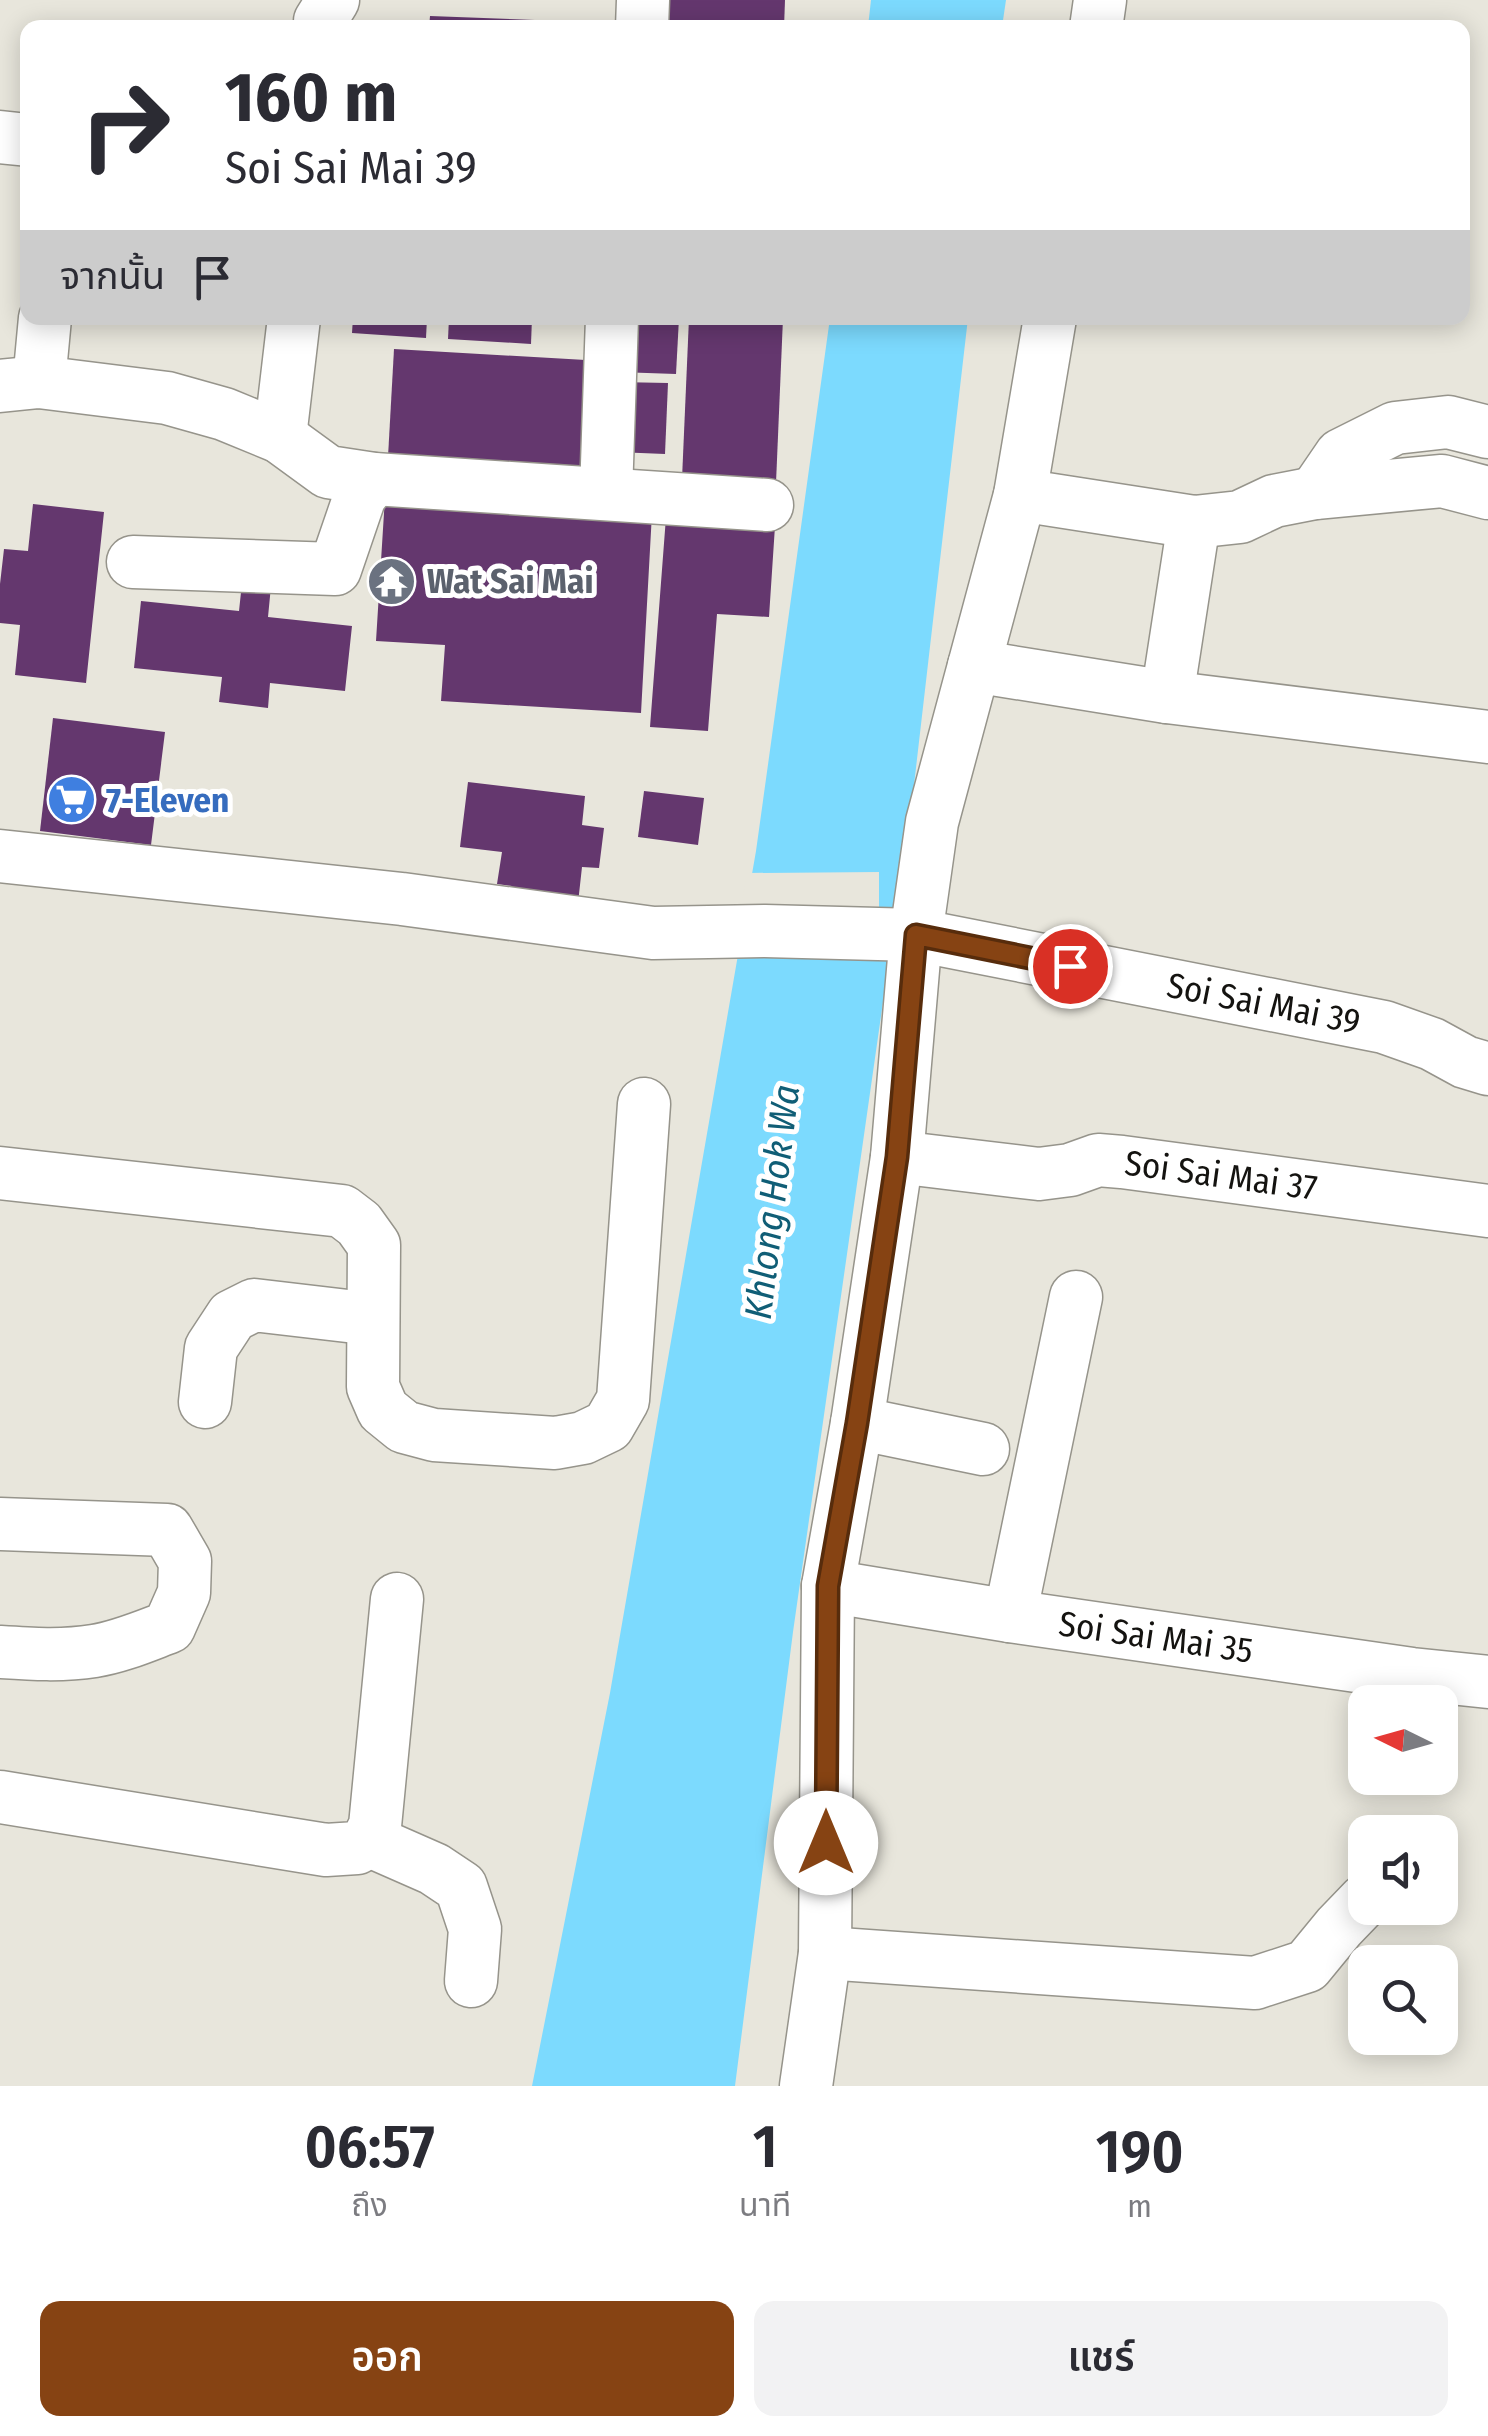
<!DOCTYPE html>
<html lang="th">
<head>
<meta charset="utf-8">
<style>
	body { margin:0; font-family:"Fira Sans Condensed","Noto Sans Thai",sans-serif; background:#f2f2f3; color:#2b2b33; height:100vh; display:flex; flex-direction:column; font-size:38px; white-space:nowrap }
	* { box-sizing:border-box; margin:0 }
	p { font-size:32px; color:#7c7c81 }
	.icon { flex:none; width:55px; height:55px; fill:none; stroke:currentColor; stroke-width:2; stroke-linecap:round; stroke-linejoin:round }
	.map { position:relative; height:2086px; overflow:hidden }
	.side { display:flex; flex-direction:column; background:#fff; flex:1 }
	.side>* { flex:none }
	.banner { position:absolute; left:20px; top:20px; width:1450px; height:305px; border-radius:20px; box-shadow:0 5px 25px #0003; background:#fff; color:#2b2b33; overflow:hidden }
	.needle { width:65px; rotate:275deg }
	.fabs { position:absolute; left:1348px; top:1685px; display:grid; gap:20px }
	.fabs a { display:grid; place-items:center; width:110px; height:110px; border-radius:20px; background:#fff; box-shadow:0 5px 25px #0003; font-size:50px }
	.pin { position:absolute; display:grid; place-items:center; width:85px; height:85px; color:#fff; margin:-42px; border:5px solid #fff; border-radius:50%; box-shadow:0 2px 10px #0007 }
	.me { position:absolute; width:110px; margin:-55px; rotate:0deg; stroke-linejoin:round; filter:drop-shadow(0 0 8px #0008) }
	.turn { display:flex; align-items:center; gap:35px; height:210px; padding:0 40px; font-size:45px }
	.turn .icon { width:130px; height:130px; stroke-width:2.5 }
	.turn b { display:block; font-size:70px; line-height:85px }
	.then { display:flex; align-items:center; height:95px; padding:0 40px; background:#0003; gap:20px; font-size:38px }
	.eta { display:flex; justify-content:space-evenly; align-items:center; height:170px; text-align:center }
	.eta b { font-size:60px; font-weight:600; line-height:70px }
	.cta { display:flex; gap:20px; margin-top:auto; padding:20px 40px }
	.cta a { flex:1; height:115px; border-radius:20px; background:#864313; color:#fff; font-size:40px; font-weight:600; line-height:115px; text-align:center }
	.cta a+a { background:#f2f2f3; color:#2b2b33 }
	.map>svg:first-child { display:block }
</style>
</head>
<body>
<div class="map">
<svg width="1488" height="2086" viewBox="0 0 1488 2086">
	<rect width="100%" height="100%" fill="#e8e6dc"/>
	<g fill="#7cdafe">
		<path d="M871 0H1006L1002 27H868Z"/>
		<path d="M830 318H968L914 785 793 1632 735 2086H532L610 1693 756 851Z"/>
	</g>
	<path fill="#e8e6dc" d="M879 872V923L738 925 747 873Z"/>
	<g fill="#64376e">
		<path d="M663 0H785L784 28H662Z"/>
		<path d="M430 16 615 23V28H429Z"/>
		<path d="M353 318H427L426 338 352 333Z"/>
		<path d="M449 318H532L531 344 448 339Z"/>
		<path d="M620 318H679L676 374 618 372Z"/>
		<path d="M689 318H783L776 483 682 479Z"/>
		<path d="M394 349 603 361 595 487 387 475Z"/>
		<path d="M618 382 668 383 665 454 616 452Z"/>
		<path d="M385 497 652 513 641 713 441 701 445 645 376 641Z"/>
		<path d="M33 504 104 512 86 683 15 675 20 625 0 623V584L4 549 28 551Z"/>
		<path d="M666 517 775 526 769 617 717 614 708 731 650 727Z"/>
		<path d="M242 583 271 586 268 617 352 626 345 691 270 683 268 708 219 702 222 677 134 668 141 601 239 611Z"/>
		<path d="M53 718 165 732 151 845 40 831Z"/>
		<path d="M468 782 585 796 582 825 604 828 599 868 582 867 578 903 511 895 512 886 497 884 502 852 460 847Z"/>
		<path d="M644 791 704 798 698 845 638 837Z"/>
	</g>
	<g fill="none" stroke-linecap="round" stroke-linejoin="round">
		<defs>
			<g id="minor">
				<path d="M320 28V21L333 0"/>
				<path d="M642 28 643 0"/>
				<path d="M1096 28 1100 0"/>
				<path d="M0 137 28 140"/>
				<path d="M39 382 45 318"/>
				<path d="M0 386 39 382 167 398 224 414 280 437 328 472 374 479 767 505"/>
				<path d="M280 437 294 318"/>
				<path d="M606 493 612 318"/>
				<path d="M1315 493 1341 455 1395 428 1448 422 1488 432"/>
				<path d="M1020 495 1194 522 1240 517 1274 501 1315 493 1442 481 1488 493"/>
				<path d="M133 562 335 569 360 496 374 479"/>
				<path d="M974 666 1167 697 1488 737"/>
				<path d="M1167 697 1194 522"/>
				<path id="s1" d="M0 856 402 899 653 933 765 931 916 935 1384 1027 1432 1044 1465 1062 1488 1069"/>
				<path id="s2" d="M897 1157 1039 1174 1070 1170 1098 1160 1122 1162 1488 1211"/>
				<path d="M0 1173 342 1211 359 1224 374 1245 373 1387 383 1410 404 1427 434 1435 555 1443 583 1438 608 1426 623 1400 644 1104"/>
				<path d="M205 1402 211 1348 232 1316 254 1305 373 1319"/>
				<path d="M857 1423 983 1449"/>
				<path d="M0 1524 167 1530 185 1561 184 1593 169 1627C145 1636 120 1647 94 1651 63 1656 31 1654 0 1652"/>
				<path id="s3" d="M828 1586 1010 1616 1412 1674 1488 1682"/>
				<path d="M1010 1616 1076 1297"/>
				<path d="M0 1797 326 1850 357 1848 368 1840 375 1826 397 1599"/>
				<path d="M368 1840 434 1869 461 1887 475 1929 471 1981"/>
				<path d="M825 1953 1255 1983 1307 1966 1339 1927 1365 1900"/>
				<path d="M806 2086 825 1953 828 1586 857 1423 897 1157 916 935 932 822 1020 495 1050 318"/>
			</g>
		</defs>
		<use href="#minor" stroke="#96948b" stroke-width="55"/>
		<use href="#minor" stroke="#fff" stroke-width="52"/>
	</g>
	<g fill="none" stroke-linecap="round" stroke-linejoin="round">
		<defs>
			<path id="route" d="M826 1843 828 1586 857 1423 897 1157 916 935 1070 966"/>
		</defs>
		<use href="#route" stroke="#572c0c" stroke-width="25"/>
		<use href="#route" stroke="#864313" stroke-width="18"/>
	</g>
	<defs>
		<symbol id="temple-disc" viewBox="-11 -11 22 22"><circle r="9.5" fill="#6b7280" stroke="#fff"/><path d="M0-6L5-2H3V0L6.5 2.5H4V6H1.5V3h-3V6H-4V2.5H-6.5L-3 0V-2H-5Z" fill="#fff"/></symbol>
		<symbol id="supermarket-disc" viewBox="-11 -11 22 22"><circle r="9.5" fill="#3f7fe0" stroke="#fff"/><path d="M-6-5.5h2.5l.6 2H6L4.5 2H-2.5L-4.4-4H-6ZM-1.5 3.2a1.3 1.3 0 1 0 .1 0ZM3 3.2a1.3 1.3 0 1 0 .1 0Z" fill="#fff"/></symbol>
	</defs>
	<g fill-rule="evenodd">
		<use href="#temple-disc" x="364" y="554" width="55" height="55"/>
		<use href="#supermarket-disc" x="44" y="772" width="55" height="55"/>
	</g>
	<g text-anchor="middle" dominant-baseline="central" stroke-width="10" stroke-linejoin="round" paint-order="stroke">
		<g font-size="35" font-weight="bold" fill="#5b616d" stroke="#fff" text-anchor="start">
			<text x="427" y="581">Wat Sai Mai</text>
		</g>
		<g font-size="35" font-weight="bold" fill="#366cbe" stroke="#fff" text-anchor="start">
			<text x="106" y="800">7-Eleven</text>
		</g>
		<g font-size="35" fill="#141310" stroke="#fff">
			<text stroke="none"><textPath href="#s1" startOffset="1275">Soi Sai Mai 39</textPath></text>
			<text stroke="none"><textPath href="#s2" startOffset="328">Soi Sai Mai 37</textPath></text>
			<text stroke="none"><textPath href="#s3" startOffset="332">Soi Sai Mai 35</textPath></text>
		</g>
		<g font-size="38" font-style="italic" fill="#105e76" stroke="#fff">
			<text transform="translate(772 1202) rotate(-83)">Khlong Hok Wa</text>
		</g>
	</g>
</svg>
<div class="fabs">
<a><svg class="needle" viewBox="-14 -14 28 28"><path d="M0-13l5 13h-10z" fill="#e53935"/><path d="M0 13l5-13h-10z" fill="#7c7c81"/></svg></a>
<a><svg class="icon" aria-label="sound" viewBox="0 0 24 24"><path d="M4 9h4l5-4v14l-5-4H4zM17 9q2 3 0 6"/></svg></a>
<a><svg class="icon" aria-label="search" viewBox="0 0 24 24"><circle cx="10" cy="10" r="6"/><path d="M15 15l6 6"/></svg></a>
</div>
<div class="pin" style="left:1070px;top:966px;background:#d93025"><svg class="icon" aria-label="arrive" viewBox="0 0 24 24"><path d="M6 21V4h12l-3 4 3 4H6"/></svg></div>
<svg class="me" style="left:826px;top:1843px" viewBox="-20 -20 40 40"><circle r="19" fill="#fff"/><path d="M0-13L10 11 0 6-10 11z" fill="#864313"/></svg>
<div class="banner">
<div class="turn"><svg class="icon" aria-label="right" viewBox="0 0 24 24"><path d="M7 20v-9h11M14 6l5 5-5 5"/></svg><div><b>160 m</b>Soi Sai Mai 39</div></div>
<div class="then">จากนั้น<svg class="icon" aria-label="arrive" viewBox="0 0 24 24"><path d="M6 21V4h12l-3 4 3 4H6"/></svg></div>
</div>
</div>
<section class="side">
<div class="eta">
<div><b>06:57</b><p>ถึง</p></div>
<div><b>1</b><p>นาที</p></div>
<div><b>190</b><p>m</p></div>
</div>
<div class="cta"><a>ออก</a><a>แชร์</a></div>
</section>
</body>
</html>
